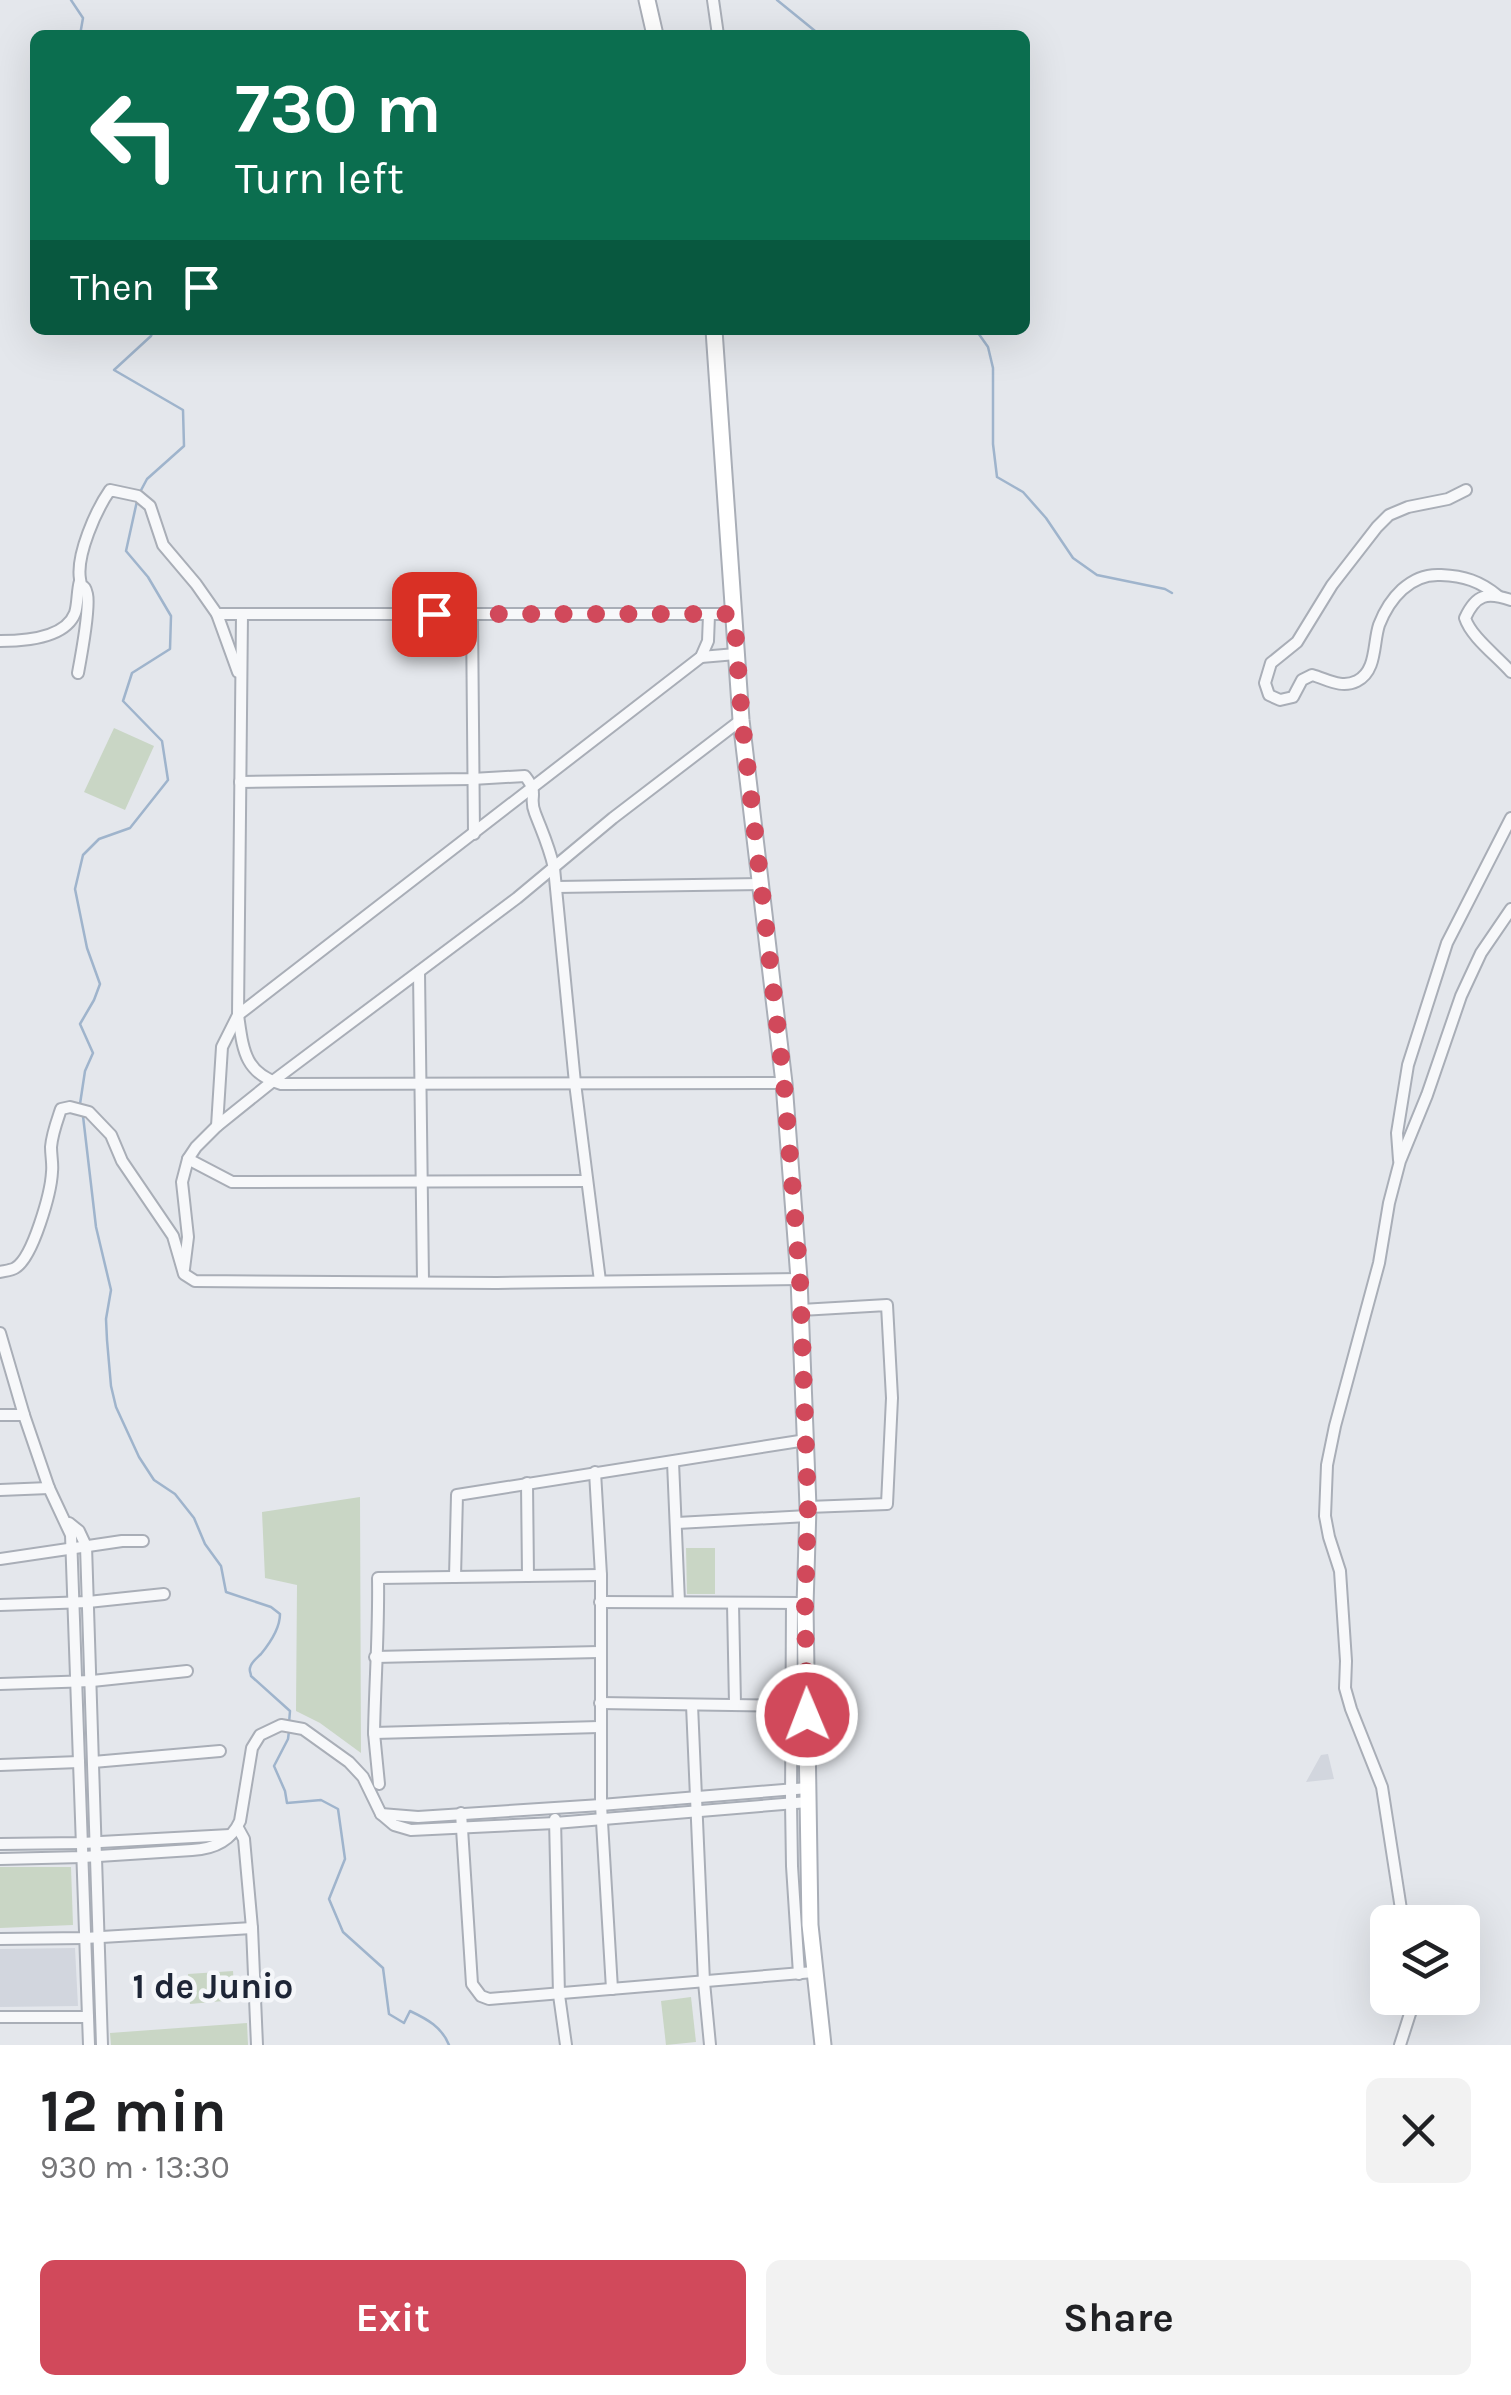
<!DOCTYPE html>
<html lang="en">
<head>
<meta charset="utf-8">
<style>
	body { margin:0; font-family:Karla,sans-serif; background:#f2f2f2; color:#202124; height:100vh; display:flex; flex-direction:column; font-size:38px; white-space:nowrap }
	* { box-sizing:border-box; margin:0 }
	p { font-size:32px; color:#757577 }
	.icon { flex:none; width:55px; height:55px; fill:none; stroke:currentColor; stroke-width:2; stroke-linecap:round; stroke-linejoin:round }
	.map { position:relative; height:2045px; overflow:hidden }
	.details { display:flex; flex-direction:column; background:#fff; flex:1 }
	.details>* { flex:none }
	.banner { position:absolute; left:30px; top:30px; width:1000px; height:305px; border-radius:15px; box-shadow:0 10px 40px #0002; background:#0b6e4f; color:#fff; overflow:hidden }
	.controls { position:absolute; left:1370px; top:1905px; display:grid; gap:20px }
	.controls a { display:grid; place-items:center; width:110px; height:110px; border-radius:15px; background:#fff; box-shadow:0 10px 40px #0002; font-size:50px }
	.pin { position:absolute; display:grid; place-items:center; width:85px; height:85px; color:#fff; margin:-42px; border-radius:20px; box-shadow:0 5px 15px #0006 }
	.me { position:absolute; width:110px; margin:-55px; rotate:359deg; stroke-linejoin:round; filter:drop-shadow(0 0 8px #0008) }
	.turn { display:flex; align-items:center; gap:35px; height:210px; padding:0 40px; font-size:45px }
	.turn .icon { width:130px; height:130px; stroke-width:2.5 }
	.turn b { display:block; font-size:70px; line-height:85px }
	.then { display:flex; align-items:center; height:95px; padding:0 40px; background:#0003; gap:20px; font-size:38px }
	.round { display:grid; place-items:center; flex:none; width:105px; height:105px; border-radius:15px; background:#f2f2f2 }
	.summary { display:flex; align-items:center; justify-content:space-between; height:170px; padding:0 40px }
	h1 { font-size:60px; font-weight:700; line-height:75px }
	.primary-button { display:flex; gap:20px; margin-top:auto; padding:20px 40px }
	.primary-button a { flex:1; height:115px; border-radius:15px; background:#d1495b; color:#fff; font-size:40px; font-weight:700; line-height:115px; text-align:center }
	.primary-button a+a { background:#f2f2f2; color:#202124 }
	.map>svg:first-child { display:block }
</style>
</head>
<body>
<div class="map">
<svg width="1511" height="2045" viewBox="0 0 1511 2045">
	<rect width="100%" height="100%" fill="#e4e7ec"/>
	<g fill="#d2d6de">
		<path d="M1328 1754 1334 1779 1306 1782 1321 1755Z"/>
		<path d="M75 1948 78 2006 0 2007V1949Z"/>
	</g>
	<g fill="#c9d6c5">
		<path d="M114 728 154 746 125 810 84 792Z"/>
		<path d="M360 1497 361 1753 320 1723 296 1711 297 1585 265 1578 262 1512Z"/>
		<path d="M686 1548H715V1594H687Z"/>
		<path d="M0 1867H71L73 1925 0 1928Z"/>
		<path d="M233 1971 235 2000 190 2004 188 1974Z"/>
		<path d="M691 1997 696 2042 666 2045 661 2001Z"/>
		<path d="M247 2023 248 2045H111L110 2033Z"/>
	</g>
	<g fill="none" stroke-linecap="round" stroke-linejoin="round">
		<g stroke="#9fb4cc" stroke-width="2.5">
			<path d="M71 0 83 18 80 35"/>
			<path d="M777 0 820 35"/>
			<path d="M976 330 988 347 993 368V444L997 477 1023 492 1046 518 1073 558 1097 575 1165 589 1172 593"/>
			<path d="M139 494 147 479 184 446 183 410 114 370 151 336 153 330"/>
			<path d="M80 1104 85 1071 93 1053 80 1024 94 1000 100 984 87 948 75 889 83 855 99 839 130 828 168 780 162 741 123 701 132 673 170 649 171 616 148 577 126 551 137 501"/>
			<path d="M83 1116 96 1227 111 1290 106 1319 107 1340 111 1386 116 1407 139 1457 154 1480 175 1494 194 1518 205 1544 221 1566 226 1592 271 1607 280 1614C280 1628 270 1643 261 1654 257 1658 251 1662 250 1668 249 1671 251 1673 251 1676L290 1711 289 1723"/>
			<path d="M289 1731 288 1739 274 1766 285 1791 287 1803 321 1800 338 1809 345 1859 329 1899 343 1932 383 1968 389 2014 404 2023 410 2011C427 2019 442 2027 449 2045"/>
		</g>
		<defs>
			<g id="minor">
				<path d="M713 0 718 35"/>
				<path d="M1466 490 1448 499 1408 507 1389 515 1377 527 1332 585 1297 642 1271 663 1265 683 1269 695 1280 700 1293 697 1302 680 1312 675C1327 679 1341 689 1357 681 1377 671 1373 643 1379 625 1389 599 1410 573 1441 575 1464 576 1480 581 1498 596"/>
				<path d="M1511 600C1487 592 1476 594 1465 618 1471 637 1497 656 1511 672"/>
				<path d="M217 614H733"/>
				<path d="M242 614 238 1015C243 1049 244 1073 281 1084L784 1083"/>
				<path d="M472 615 474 834"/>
				<path d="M0 641C23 641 65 639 75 613 78 604 77 591 80 581"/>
				<path d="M701 657 736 654"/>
				<path d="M78 673C81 657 90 607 87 594 84 580 82 593 80 579 76 555 96 510 110 490L138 496 150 506 163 545 196 584 217 614 238 672"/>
				<path d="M240 782 472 779 525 776C540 795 528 796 535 813 543 834 549 846 554 868L575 1083 600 1281"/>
				<path d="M556 887 762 884"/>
				<path d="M419 972 423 1281"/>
				<path d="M217 1126 222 1047 238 1015 701 657 708 641 709 615"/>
				<path d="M188 1159 232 1182 587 1181"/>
				<path d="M1399 1160 1397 1133 1408 1065 1447 943 1511 818"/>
				<path d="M184 1269 188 1237 182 1182 188 1159 196 1147 217 1126 273 1081 517 898 613 818 741 720"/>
				<path d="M0 1272C4 1271 12 1270 15 1268 33 1258 51 1192 52 1172 53 1164 51 1156 51 1147 52 1134 57 1121 61 1109L70 1107 89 1112 111 1135 122 1161 173 1236 184 1274 195 1281 497 1283 799 1279"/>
				<path d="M801 1310 887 1305 892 1398 887 1504 808 1507"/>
				<path d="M0 1333 24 1415 49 1488 71 1535 89 2045"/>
				<path d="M0 1415H24"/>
				<path d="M673 1462 679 1602"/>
				<path d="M595 1472 601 1575V1805L612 1989"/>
				<path d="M527 1483 528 1576"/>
				<path d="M0 1490 49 1488"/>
				<path d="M69 1523 79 1531 86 1546 102 2045"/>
				<path d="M677 1523 808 1516"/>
				<path d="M0 1559 122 1541H143"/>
				<path d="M455 1577 457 1495 806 1440"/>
				<path d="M600 1602 799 1603"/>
				<path d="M792 1603 791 1803 792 1866 799 1974"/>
				<path d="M733 1604 735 1704"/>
				<path d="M0 1605 88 1602 164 1594"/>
				<path d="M375 1657 599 1652"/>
				<path d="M0 1684 92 1681 187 1671"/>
				<path d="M600 1703 792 1706"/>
				<path d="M692 1705 704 1982 710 2045"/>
				<path d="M599 1727 374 1733C375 1681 379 1630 378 1578L601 1575"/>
				<path d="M374 1733 379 1784"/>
				<path d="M93 1762 220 1751"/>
				<path d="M0 1765 79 1762"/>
				<path d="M461 1813 472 1984 481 1996 489 1999 814 1972"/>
				<path d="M381 1814 418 1817 601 1805 808 1788"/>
				<path d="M555 1819 559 1995 566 2045"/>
				<path d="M238 1828 244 1839 252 1928 257 2045"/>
				<path d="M0 1844 82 1843 230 1835"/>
				<path d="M0 1859 83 1857 192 1850C213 1849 231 1841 240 1821L252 1748 260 1735 281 1725 303 1729 349 1762 363 1777 381 1814 394 1825 411 1830 555 1823 808 1802"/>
				<path d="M1403 1922 1382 1787 1351 1709 1345 1688 1346 1661 1340 1571 1329 1537 1325 1516 1327 1465 1335 1426 1379 1263 1389 1203 1400 1161 1427 1095 1461 996 1481 953 1511 909"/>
				<path d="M0 1939 85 1938 252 1928"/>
				<path d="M0 2017H88"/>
				<path d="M1400 2045 1415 1998"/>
			</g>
			<g id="secondary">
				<path d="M647 0 655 35"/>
				<path d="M714 330 741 720 784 1083 799 1279 808 1507 805 1606 810 1925 823 2045"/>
			</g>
		</defs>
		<use href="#minor" stroke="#a9aeb7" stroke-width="14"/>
		<use href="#secondary" stroke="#a9aeb7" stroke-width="19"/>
		<use href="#minor" stroke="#f7f8fa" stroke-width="10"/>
		<use href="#secondary" stroke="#fff" stroke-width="15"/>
	</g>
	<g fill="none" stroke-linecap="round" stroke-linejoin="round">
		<path stroke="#d1495b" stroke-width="18" stroke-dasharray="0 32.4" d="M434 614H734L742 720 784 1083 800 1279 808 1507 805 1606 807 1715"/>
	</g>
	<g text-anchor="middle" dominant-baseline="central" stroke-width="9" stroke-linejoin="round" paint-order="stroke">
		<g font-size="35" font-weight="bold" fill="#1d2536" stroke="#f4f6f9">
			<text x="213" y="1986">1 de Junio</text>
		</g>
	</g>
</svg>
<div class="controls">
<a><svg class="icon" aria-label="layers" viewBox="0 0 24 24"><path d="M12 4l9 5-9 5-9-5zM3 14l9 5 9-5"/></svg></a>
</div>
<div class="pin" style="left:434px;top:614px;background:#d93025"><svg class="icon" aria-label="arrive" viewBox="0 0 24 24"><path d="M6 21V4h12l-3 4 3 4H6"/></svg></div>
<svg class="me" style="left:807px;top:1715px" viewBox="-20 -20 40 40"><circle r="17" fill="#d1495b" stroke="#fff" stroke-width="3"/><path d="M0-11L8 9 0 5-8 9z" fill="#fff"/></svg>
<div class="banner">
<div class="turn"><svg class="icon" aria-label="left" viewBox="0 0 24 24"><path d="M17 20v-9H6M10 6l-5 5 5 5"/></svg><div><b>730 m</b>Turn left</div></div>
<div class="then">Then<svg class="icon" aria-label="arrive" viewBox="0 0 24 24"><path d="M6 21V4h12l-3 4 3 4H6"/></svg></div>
</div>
</div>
<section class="details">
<div class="summary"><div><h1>12 min</h1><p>930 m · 13:30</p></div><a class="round"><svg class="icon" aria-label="close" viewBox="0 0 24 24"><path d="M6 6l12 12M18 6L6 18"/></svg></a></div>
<div class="primary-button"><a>Exit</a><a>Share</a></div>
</section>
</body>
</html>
